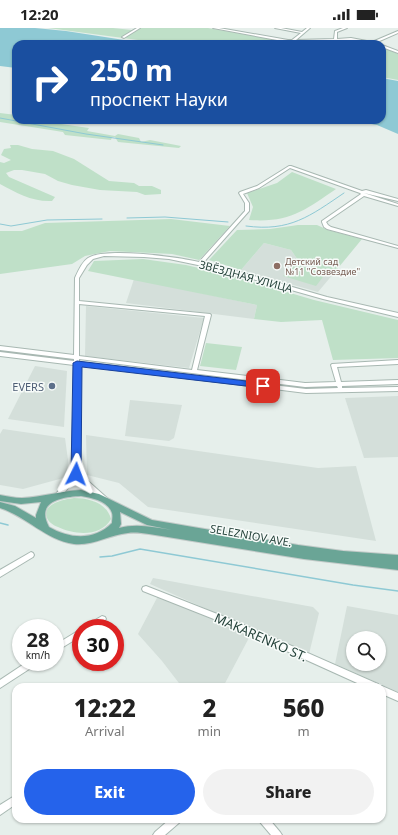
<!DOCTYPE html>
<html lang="en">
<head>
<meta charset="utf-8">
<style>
	body { margin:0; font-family:"Noto Sans",sans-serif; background:#f2f2f2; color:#222; height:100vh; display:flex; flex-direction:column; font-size:15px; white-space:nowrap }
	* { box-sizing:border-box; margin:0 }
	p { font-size:13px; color:#767676 }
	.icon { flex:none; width:22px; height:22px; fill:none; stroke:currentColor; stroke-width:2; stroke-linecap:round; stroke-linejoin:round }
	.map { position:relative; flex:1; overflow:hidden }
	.panel { position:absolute; left:12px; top:655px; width:374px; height:140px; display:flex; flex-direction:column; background:#fff; border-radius:12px; box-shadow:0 1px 3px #0004 }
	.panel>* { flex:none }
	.guide { position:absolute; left:12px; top:12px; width:374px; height:84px; border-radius:12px; box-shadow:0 1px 3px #0004; background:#1a4fa0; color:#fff; overflow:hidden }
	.controls { position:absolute; left:346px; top:603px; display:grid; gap:8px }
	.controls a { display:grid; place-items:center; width:40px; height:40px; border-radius:50%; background:#fff; box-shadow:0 1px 3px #0004; font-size:20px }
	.speed { position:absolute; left:12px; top:591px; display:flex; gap:8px; font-size:20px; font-weight:700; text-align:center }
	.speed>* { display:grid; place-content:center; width:52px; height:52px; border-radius:50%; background:#fff; box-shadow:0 1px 3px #0004; line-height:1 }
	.speed small { font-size:10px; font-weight:400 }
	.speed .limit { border:6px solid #d22; background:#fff; color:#111 }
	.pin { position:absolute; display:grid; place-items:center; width:34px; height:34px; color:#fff; margin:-17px; border-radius:8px; box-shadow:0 2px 6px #0006 }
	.me { position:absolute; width:44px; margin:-22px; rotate:3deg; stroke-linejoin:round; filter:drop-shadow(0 0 3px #0008) }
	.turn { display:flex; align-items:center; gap:14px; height:84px; padding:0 12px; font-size:18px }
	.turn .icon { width:52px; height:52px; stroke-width:2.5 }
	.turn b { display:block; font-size:28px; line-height:34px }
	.eta { display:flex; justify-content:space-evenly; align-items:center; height:68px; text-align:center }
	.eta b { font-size:24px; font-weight:800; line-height:28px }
	.primary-button { display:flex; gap:8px; margin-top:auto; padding:8px 12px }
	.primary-button a { flex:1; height:46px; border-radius:24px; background:#2563eb; color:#fff; font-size:16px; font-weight:800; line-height:46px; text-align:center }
	.primary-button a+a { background:#f2f2f2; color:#222 }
	.status { display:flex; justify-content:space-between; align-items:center; height:28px; padding:0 20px; background:#fff; direction:ltr }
	.status svg { height:11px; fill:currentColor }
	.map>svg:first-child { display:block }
</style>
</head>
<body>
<div class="status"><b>12:20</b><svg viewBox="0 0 49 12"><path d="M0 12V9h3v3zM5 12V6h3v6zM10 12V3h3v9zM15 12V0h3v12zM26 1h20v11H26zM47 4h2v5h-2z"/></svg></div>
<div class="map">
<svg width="398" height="807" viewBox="0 0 398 807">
	<rect width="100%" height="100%" fill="#e6efeb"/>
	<g fill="#d4dfda" fill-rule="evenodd">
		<path d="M264 215 291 222 300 235 334 245 318 264 241 242Z"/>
		<path d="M134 251 257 277 254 291 126 275Z"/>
		<path d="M86 278 204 290 189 340 85 328Z"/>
		<path d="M35 338 67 343 64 399 8 391Z"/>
		<path d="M398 368V429L364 430 345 370Z"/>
		<path d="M130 372 182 377 174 410 169 413 125 408Z"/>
		<path d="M3 401 65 410 68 432 67 449 23 461 0 457V406Z"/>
		<path d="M86 407 318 440 356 438 376 513 148 479 119 455 87 447Z"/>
		<path d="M153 550 313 579 319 585 309 626 150 556Z"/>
		<path d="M158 568 251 606 223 659H182L162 633 138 606Z"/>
		<path d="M347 578 398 587V664L335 636ZM353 610H379V636H353Z"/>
	</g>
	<g fill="#bfe0c8">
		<path d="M48 0H113L132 2 136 0H208L287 14 350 12 372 16H168Z"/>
		<path d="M382 19 398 26V52L382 49Z"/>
		<path d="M0 85 16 87V92L52 93 54 95 89 100 87 103 115 108 118 106 139 110 141 114 150 112 181 118 179 120 118 114 115 109H112L111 112 65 107 63 104 0 94Z"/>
		<path d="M10 117H18L32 121 53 123 74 131 109 153 134 155 139 158H152L161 162V166L145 167 137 164 100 162 72 157 58 153 45 146 22 142H14L6 145 9 149 55 169 52 173C32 174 17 165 0 156V134L4 135 11 132 1 127 4 121 11 120Z"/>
		<path d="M292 144 336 161C305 182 290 195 249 192L253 179 247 165 277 155Z"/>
		<path d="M171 191 230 198 199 232 172 226 110 223 85 228 72 236 0 246V203H22L45 195Z"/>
		<path d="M298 197H317L328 202 362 211 334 245 300 235 291 222 264 215 241 242 209 232 237 202 270 201Z"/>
		<path d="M143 231 186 237 229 247 314 272 398 292V330L333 332 322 292 281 294 254 291 257 277 88 243 94 233Z"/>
		<path d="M294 236 326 245 316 258 283 248Z"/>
		<path d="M206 315 242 319 236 342 200 338Z"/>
		<path d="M74 470C89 470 107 475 111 491 101 509 75 507 58 499 55 498 50 495 48 492 39 476 65 471 74 470Z"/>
	</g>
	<g fill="#8ec9d4">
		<path d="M0 0H35L66 3 150 16H16V40L0 38Z"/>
		<path d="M382 50 398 53V106L377 97 349 92H382Z"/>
	</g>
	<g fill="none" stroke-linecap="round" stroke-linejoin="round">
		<g stroke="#8ec9d4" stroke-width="1">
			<path d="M0 90 86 106 163 117"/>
			<path d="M127 190 165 189 228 194"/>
			<path d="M0 196 11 198 47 192 102 191"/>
			<path d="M246 198C290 204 310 188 344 165"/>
		</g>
		<g stroke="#8ec9d4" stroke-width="1.5">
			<path d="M0 495 8 497"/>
			<path d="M100 529 112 528 140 521 353 557 398 563"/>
		</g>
		<defs>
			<g id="minor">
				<path d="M137 0H140L124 10 122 9Z"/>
				<path d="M213 0H219L288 12H292L301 5 275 0H281L302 4 307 0H310L296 12 334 11 335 3 343 0H347L337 4V11L351 10 372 14 398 3V5L375 15 377 16H372L351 12 288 14Z"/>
				<path d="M176 14 185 16H175Z"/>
				<path d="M382 17 398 23V25L382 19Z"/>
				<path d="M289 138H291L362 163 366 162 398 171V173L364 165 398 176V178L364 168 326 194 328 197 331 199 398 218V220L327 201 324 199 322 194V193L361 166 360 165 290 140 259 160 243 166 249 175V183L203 235 244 245 327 269 398 285V289L323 271 217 241 169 231 144 229 104 228 93 231 87 237 79 250V273L210 286 211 287 197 342 305 355 336 354 331 337 332 336 398 332V336L337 339 341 354 398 352V356L342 358V360L398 359V363L306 365 79 337V445L107 470 106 472H102L76 450 60 470H56L55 468 56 466 73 445 74 337 0 328V324L74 333V331L0 322V318L74 327 75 250C78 243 82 234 88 230 105 219 178 229 199 234L245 183V175L239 165 240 164 257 158ZM79 276 205 288 192 342 79 328ZM79 331 305 359 337 358 338 360 306 361 79 334Z"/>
				<path d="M31 524 33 525 34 527 33 529 0 549V542Z"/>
				<path d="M146 558 235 593 378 656 379 659H366L229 597 143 563 142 561 143 559Z"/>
				<path d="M102 588 105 589 106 591C100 599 93 600 84 600L85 598Z"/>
				<path d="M81 601V608L55 624V617Z"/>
				<path d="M27 634H38L37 636 0 660V652Z"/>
				<path d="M382 658 398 665V673L382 666V659H380Z"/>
				<path d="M16 767V776L0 787V777Z"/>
				<path d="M170 791H182L180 794 165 807H153L155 804Z"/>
				<path d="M258 791H269L280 804 282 807H271L260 794Z"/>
			</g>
			<path id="major" d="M81 462 99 466 152 492 298 517 343 523 398 527V542L304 531 149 506C142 505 134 504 128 505 109 507 93 518 74 516 46 512 27 489 0 480V474L15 478 36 490V487L41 474 21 476 0 473V467C7 468 15 470 22 470 42 469 61 463 81 462ZM81 468C92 470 108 473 112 485 113 488 112 492 112 495 94 513 70 511 49 499 35 473 62 469 81 468ZM120 484 147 497 172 502C154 499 136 495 119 500L121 496Z"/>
		</defs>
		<use href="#minor" stroke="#a8b8b2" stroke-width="2"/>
		<use href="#major" stroke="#c2cac8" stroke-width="2"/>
		<use href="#minor" fill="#fff" fill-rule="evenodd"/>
		<use href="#major" fill="#6aa596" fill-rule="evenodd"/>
	</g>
	<path fill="#2563eb" stroke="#184099" d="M77 333 263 355 267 358 263 360 82 339 81 446 76 450 71 446 73 335Z"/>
	<circle fill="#8d6e63" stroke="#f7fbf9" stroke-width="1.5" cx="277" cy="238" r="4"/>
	<circle fill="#5c6f8a" stroke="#f7fbf9" stroke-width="1.5" cx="52" cy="358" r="4"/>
	<g text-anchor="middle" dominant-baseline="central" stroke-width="3" stroke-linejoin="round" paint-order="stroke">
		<g font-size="9" fill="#785e54" stroke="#f7fbf9" text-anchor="start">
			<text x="285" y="233">Детский сад<tspan x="285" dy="10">№11 "Созвездие"</tspan></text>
		</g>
		<g font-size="11" fill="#24423a" stroke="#f7fbf9">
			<text transform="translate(246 248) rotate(15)">ЗВЁЗДНАЯ УЛИЦА</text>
			<text transform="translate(251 507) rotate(10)">SELEZNIOV AVE.</text>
		</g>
		<g font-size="11" fill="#4e5e75" stroke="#f7fbf9" text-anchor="end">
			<text x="44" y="358">EVERS</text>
		</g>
		<g font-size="13" fill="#24423a" stroke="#f7fbf9">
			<text transform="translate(261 609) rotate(24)">MAKARENKO ST.</text>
		</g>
	</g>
</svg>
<div class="controls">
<a><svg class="icon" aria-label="search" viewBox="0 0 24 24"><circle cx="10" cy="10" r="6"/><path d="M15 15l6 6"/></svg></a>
</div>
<div class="speed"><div>28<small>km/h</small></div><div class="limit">30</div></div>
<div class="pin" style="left:263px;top:358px;background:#d93025"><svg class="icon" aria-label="arrive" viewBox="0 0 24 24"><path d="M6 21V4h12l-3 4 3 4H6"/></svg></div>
<svg class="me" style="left:76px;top:446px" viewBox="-20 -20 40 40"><path d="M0-17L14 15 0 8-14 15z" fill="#2563eb" stroke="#fff" stroke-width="4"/></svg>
<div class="guide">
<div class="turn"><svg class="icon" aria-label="right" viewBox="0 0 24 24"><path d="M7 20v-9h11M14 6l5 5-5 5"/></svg><div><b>250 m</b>проспект Науки</div></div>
</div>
<section class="panel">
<div class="eta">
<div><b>12:22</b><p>Arrival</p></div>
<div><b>2</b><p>min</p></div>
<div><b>560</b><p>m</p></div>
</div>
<div class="primary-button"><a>Exit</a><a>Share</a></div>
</section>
</div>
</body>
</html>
